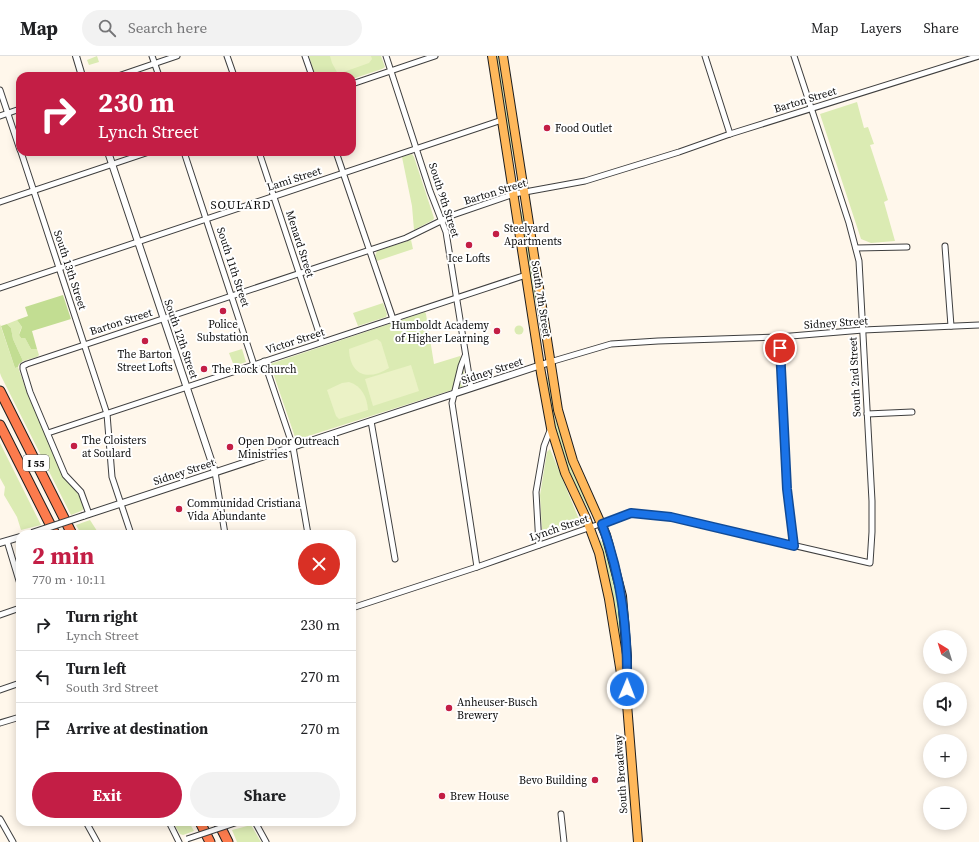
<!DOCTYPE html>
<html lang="en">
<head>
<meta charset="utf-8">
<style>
	body { margin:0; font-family:"Source Serif 4",serif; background:#f2f2f2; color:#202124; height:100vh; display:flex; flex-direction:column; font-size:15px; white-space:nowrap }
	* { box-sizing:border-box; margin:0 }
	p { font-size:13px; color:#757577 }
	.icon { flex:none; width:22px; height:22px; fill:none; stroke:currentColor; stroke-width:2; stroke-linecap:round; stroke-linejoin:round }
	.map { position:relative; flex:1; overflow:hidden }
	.sheet { position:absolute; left:16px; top:474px; width:340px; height:296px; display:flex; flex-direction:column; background:#fff; border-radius:12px; box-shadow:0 2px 10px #0003 }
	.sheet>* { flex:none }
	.guide { position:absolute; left:16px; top:16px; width:340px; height:84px; border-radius:12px; box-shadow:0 2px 10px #0003; background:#c31e45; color:#fff; overflow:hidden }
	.needle { width:26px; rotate:322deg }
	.tools { position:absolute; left:923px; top:574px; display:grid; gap:8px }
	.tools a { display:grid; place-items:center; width:44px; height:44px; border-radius:50%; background:#fff; box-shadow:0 2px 10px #0003; font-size:20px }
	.pin { position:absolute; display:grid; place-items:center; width:34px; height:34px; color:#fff; margin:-17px; border:2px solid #fff; border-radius:50%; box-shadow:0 1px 4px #0007 }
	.me { position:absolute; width:44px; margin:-22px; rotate:1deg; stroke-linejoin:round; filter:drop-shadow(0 0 3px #0008) }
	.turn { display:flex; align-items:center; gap:14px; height:84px; padding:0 16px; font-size:18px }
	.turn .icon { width:52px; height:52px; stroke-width:2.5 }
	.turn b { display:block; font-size:28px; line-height:34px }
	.round { display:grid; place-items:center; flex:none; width:42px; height:42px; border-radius:21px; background:#f2f2f2 }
	.head { display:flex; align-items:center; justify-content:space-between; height:68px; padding:0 16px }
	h1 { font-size:24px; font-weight:700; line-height:30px; color:#c31e45 }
	.button { display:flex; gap:8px; margin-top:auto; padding:8px 16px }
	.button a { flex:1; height:46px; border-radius:24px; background:#c31e45; color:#fff; font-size:16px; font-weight:700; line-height:46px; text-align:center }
	.button a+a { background:#f2f2f2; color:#202124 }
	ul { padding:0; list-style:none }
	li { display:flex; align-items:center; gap:12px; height:52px; padding:0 16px; border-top:1px solid #e0e0e0 }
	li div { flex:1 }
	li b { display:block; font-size:15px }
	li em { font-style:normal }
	header { display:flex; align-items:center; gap:24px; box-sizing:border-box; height:56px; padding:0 20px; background:#fff; border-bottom:1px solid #e0e0e0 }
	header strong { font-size:19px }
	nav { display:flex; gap:22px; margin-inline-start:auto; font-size:14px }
	.search { width:280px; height:36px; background:#f2f2f2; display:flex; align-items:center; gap:10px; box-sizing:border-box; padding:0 14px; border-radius:22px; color:#757577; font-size:15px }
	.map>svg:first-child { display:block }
</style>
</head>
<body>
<header>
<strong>Map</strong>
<div class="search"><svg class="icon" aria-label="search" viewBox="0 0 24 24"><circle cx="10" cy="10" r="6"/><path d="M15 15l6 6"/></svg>Search here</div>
<nav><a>Map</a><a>Layers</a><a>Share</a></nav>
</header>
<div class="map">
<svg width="979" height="786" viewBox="0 0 979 786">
	<rect width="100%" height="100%" fill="#fff7eb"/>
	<g fill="#dbebb3">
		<path d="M97 0 99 6 89 9 87 4Z"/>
		<path d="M309 0H381L385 11 382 13 352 23V20H315Z"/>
		<path d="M495 0H498L506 53 513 82 518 124 506 65Z"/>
		<path d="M857 46 864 72 868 71 874 88 870 89 888 144 884 146 895 185 871 187 861 183 820 58Z"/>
		<path d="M412 98 414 101 434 162 433 164 414 174 412 150 402 101Z"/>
		<path d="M520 154 522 156 530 197 544 293 537 252 531 230Z"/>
		<path d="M411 184 413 193 377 205 375 200 377 195Z"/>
		<path d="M383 247 387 258 386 261 358 270 353 257Z"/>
		<path d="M425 256 426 258 434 308 460 300 461 301 452 334 296 384 270 308Z"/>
		<path d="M17 264 22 271 20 275 19 279 21 282H25L31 293H37L39 299 37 301 23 305 13 283 11 272 7 268Z"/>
		<path d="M0 268 15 312 18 311 27 337 61 415C65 424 73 429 78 438 81 442 82 448 84 453L81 455 71 459 1 320 0 317Z"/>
		<circle cx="519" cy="274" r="4.5"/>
		<path d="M242 293 246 306 234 310 229 297Z"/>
		<path d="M463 312 466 327 464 330 459 332Z"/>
		<path d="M546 321 548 322 555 363 592 455 590 456 589 455 563 404 554 374Z"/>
		<path d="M0 387 41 469 21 474 17 461 4 439 5 431 0 422Z"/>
		<path d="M550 393 581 468 547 480 543 479 542 474 540 439 547 396Z"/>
		<path d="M90 464 99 478H81L76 469Z"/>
		<path d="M600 484 603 487 618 539 623 585H619L613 541 599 486Z"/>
		<path d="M173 766H189L194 775 183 779 180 778Z"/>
		<path d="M251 769 261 786H237L232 774Z"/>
	</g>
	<g fill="#c2dd92">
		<path d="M63 239 71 263 32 275 37 293H31L25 282H21L19 279 22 271 17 264 28 260 25 251Z"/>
		<path d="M7 268 11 272 13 283 23 305 19 308 18 311 15 312 1 270Z"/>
	</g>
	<g fill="#ebf2c6">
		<path d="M330 0H371L372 3 369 7 338 18 332 7Z"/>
		<path d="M377 283 381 286 389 312C368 325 350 320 349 293Z"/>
		<path d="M411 309 419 335 373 350 365 323Z"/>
		<path d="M349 326C362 330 367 341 368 354L339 363 336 360 327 334 342 327Z"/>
	</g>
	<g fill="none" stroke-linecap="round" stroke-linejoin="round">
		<defs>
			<g id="minor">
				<path d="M152 0 159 20"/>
				<path d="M227 0 234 20"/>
				<path d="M305 0 312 20"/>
				<path d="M386 0 430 135 446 176 471 332"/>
				<path d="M705 0 730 78"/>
				<path d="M118 20 177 0"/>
				<path d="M352 28 435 0"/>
				<path d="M0 34 20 94"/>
				<path d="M0 60 20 53"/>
				<path d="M21 96 107 358 112 421 131 478"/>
				<path d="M184 96 254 309"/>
				<path d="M259 96 322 286"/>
				<path d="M336 96 393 263"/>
				<path d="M0 146 149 96"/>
				<path d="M945 190 951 270"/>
				<path d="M856 192 907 191"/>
				<path d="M0 232 502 64"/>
				<path d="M779 281 787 436 794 490"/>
				<path d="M465 300 461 310 452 347 477 511"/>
				<path d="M264 305 293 391 308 478"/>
				<path d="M550 306 611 288 658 285 779 281 863 274 979 269"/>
				<path d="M867 358 912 356"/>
				<path d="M371 365 395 503"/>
				<path d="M48 377 526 219"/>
				<path d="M215 416 225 478"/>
				<path d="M89 458 81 436 65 419 30 336 23 313V310L27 308 406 182 453 159 514 138 585 125 679 96 730 78 979 0"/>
				<path d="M7 485 20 528"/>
				<path d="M539 489 536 436 544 390 551 372"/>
				<path d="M352 552 477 511 631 457 671 461 870 507 872 476V445L859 205 849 167 794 0"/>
				<path d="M0 559 20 552"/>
				<path d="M0 634 20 627"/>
				<path d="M0 667 20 661"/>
				<path d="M561 758 564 786"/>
				<path d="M0 763 13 786"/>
				<path d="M86 766 97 786"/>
				<path d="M169 766 179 786"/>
				<path d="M255 766 266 786"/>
			</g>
			<g id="tertiary">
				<path d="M76 0 82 20"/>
				<path d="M108 96 215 416"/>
				<path d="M83 460 550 306"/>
				<path d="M0 487 20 481"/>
			</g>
			<g id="primary">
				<path d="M492 0 541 317 551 372 565 417 586 462 599 497 609 543 623 630"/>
				<path d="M503 0 558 354 573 405 606 479 622 540 627 601V648L638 786"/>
			</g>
			<g id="motorway">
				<path d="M0 335 72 478"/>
				<path d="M0 369 55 478"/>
				<path d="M200 766 210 786"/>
				<path d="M218 766 228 786"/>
			</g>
		</defs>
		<use href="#minor" stroke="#3f3f3f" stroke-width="7"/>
		<use href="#tertiary" stroke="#3f3f3f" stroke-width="8"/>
		<use href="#primary" stroke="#1d1d1d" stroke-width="10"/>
		<use href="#motorway" stroke="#1d1d1d" stroke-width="11"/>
		<use href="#minor" stroke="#fff" stroke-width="5"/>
		<use href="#tertiary" stroke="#fff" stroke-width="6"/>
		<use href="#primary" stroke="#ffb85b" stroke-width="8"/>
		<use href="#motorway" stroke="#fc7b4d" stroke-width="9"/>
		<defs>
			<path id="minor-bridge" d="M187 783 238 766"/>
			<path id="tertiary-bridge" d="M32 477 83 460"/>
		</defs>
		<use href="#minor-bridge" stroke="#3f3f3f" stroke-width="7" stroke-linecap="butt"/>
		<use href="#tertiary-bridge" stroke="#3f3f3f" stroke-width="8" stroke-linecap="butt"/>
		<use href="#minor-bridge" stroke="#fff" stroke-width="5"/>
		<use href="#tertiary-bridge" stroke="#fff" stroke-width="6"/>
	</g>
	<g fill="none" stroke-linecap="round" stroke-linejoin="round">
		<defs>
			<path id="route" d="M627 633C628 575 622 523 602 468L631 457 671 461 794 490 787 433 780 292"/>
		</defs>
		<use href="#route" stroke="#114b97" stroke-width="10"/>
		<use href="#route" stroke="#1a73e8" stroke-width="7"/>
	</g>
	<g fill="#c31e45" stroke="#fff" stroke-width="1.5">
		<circle cx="547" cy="72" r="4"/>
		<circle cx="496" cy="178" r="4"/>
		<circle cx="469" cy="189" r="4"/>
		<circle cx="223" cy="255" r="4"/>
		<circle cx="497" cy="275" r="4"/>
		<circle cx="145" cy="285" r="4"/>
		<circle cx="204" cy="313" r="4"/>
		<circle cx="74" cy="390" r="4"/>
		<circle cx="230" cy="391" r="4"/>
		<circle cx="179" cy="453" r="4"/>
		<circle cx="449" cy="652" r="4"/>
		<circle cx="595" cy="724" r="4"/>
		<circle cx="442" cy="740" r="4"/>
	</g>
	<g text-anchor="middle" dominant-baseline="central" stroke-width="4" stroke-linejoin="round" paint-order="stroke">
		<rect fill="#fff" stroke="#555" stroke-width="1" x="23" y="399" width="26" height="16" rx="3"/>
		<g font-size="10" font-weight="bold" fill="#0c0c0c">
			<text x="36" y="407">I 55</text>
		</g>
		<g font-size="11" fill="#0c0c0c" stroke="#fff">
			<text transform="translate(805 44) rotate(-17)">Barton Street</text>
			<text transform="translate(294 123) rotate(-18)">Lami Street</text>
			<text transform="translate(495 136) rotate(-17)">Barton Street</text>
			<text transform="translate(444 144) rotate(72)">South 9th Street</text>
			<text transform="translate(300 188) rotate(72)">Menard Street</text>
			<text transform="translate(233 211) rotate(72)">South 11th Street</text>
			<text transform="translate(70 214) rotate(72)">South 13th Street</text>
			<text transform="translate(541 243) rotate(81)">South 7th Street</text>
			<text transform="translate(121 266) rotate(-18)">Barton Street</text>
			<text transform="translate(836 267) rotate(-4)">Sidney Street</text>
			<text transform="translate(181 283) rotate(71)">South 12th Street</text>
			<text transform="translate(295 285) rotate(-18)">Victor Street</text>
			<text transform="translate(492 315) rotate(-18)">Sidney Street</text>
			<text transform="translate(855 321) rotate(-93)">South 2nd Street</text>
			<text transform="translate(184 416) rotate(-18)">Sidney Street</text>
			<text transform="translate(559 472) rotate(-19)">Lynch Street</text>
			<text transform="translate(621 718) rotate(-94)">South Broadway</text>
		</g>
		<g font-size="11" fill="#0c0c0c" stroke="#fff" text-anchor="start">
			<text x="555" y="72">Food Outlet</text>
			<text x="504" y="172">Steelyard<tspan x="504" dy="13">Apartments</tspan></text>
			<text x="469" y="202" text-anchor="middle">Ice Lofts</text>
			<text x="223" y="268" text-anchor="middle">Police<tspan x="223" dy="13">Substation</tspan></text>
			<text x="489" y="269" text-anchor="end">Humboldt Academy<tspan x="489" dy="13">of Higher Learning</tspan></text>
			<text x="145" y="298" text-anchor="middle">The Barton<tspan x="145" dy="13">Street Lofts</tspan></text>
			<text x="212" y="313">The Rock Church</text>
			<text x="82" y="384">The Cloisters<tspan x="82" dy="13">at Soulard</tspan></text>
			<text x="238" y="385">Open Door Outreach<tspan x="238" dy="13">Ministries</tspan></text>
			<text x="187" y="447">Communidad Cristiana<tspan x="187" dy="13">Vida Abundante</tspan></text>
			<text x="457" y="646">Anheuser-Busch<tspan x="457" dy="13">Brewery</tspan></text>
			<text x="587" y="724" text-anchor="end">Bevo Building</text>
			<text x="450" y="740">Brew House</text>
		</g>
		<g font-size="12" letter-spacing="1" fill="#0c0c0c" stroke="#fff">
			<text x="241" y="149">SOULARD</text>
		</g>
	</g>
</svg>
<div class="tools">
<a><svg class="needle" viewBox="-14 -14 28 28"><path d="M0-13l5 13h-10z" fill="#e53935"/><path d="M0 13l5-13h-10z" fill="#757577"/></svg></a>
<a><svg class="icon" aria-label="sound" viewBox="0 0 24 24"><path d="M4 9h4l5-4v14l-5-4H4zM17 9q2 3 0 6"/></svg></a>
<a>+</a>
<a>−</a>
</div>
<div class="pin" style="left:780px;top:292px;background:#d93025"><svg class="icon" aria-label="arrive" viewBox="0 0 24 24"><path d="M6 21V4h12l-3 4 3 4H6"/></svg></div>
<svg class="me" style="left:627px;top:633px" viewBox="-20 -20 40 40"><circle r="17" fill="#1a73e8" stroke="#fff" stroke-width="3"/><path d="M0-11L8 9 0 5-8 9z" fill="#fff"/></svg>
<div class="guide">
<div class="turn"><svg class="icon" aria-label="right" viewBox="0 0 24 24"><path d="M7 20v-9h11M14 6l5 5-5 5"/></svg><div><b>230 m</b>Lynch Street</div></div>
</div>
<section class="sheet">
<div class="head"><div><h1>2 min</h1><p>770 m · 10:11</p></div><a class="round" style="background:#d93025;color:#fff"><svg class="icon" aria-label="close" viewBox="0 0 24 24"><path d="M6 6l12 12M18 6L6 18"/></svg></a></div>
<ul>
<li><svg class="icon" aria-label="right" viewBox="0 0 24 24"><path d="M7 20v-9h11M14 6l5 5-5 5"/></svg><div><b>Turn right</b><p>Lynch Street</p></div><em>230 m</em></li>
<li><svg class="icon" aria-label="left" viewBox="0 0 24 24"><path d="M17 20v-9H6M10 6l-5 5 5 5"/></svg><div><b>Turn left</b><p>South 3rd Street</p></div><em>270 m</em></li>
<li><svg class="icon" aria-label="arrive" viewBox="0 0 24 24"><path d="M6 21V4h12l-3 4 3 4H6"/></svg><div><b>Arrive at destination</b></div><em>270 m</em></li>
</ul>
<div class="button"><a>Exit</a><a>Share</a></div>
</section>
</div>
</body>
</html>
